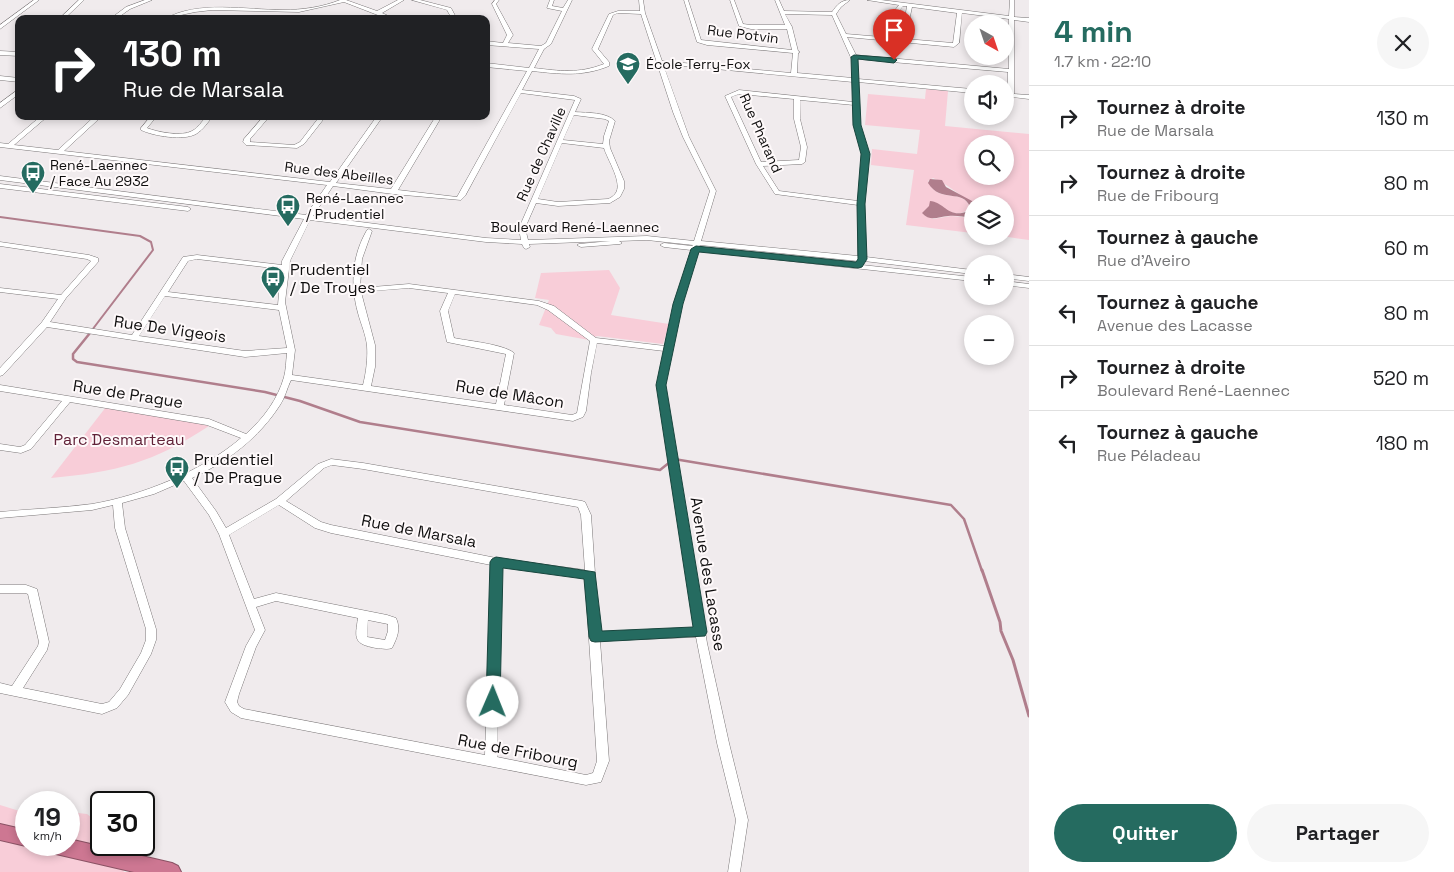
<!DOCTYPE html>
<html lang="fr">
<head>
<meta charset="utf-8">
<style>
	body { margin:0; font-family:"Space Grotesk",sans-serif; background:#f6f6f6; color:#202124; height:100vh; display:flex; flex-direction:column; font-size:19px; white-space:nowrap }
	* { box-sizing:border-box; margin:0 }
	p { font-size:16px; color:#757577 }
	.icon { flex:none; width:28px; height:28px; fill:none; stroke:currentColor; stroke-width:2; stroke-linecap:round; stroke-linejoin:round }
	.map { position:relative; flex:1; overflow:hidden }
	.sheet { display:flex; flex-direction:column; background:#fff; width:425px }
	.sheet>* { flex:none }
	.banner { position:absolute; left:15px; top:15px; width:475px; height:105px; border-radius:10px; box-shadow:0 2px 8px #0003; background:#202124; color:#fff; overflow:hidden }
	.needle { width:32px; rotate:140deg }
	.fabs { position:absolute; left:964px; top:15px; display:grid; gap:10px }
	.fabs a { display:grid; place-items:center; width:50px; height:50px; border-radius:50%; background:#fff; box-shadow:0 2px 8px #0003; font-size:25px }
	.speed { position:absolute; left:15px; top:791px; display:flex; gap:10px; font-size:25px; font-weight:700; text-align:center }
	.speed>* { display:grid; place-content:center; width:65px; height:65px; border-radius:50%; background:#fff; box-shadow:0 2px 8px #0003; line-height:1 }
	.speed small { font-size:12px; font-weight:400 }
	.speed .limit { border:2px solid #111; border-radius:8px; background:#fff; color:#111 }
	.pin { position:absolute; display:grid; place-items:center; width:42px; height:42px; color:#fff; margin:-51px -21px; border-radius:50% 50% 50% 0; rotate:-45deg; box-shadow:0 0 5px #0007 }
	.pin .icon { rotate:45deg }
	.me { position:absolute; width:55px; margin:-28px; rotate:1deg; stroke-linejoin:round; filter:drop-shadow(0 0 4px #0008) }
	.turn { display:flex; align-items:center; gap:18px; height:105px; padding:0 25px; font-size:22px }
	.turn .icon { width:65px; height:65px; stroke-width:2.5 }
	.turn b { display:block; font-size:35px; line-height:42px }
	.round { display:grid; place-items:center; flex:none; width:52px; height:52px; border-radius:26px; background:#f6f6f6 }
	.headline { display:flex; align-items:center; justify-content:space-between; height:85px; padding:0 25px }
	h1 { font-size:30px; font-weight:700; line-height:38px; color:#256b60 }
	.action { display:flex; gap:10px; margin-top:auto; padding:10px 25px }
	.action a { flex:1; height:58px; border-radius:30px; background:#256b60; color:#fff; font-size:20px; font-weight:700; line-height:58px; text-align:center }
	.action a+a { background:#f6f6f6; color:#202124 }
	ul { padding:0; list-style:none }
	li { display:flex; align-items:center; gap:15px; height:65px; padding:0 25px; border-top:1px solid #e0e0e0 }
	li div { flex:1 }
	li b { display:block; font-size:19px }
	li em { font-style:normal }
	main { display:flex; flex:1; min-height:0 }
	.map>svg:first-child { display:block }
</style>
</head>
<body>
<main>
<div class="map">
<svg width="1029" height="872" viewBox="0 0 1029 872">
	<rect width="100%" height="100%" fill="#f0ebed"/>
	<g fill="#f8cdd8" fill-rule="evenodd">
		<path d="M926 89 948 91 945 126 1029 134V240L1001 236H1005V226L1009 227 1010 219 1005 217V204C997 204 980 207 973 203 960 196 946 183 933 178L928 181C938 205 962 187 970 207 962 218 947 213 939 204L927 208 933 219 951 216 972 218V233L906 225 914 170 871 165 872 149 917 154 920 130 865 125 868 94 925 99ZM972 144H1005V176H972Z"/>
		<path d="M609 270 620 288 611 315 669 324 663 344 597 336 589 340 556 334 551 328 539 325 549 300 535 298 541 273Z"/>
		<path d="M106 407 185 420 209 426C153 463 116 472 51 478Z"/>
		<path d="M0 805 26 813V845H69V812L87 814 101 825V845H112L124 872H0Z"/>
	</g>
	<path fill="#b07e8c" d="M930 179 942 180 946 187 972 201 974 204 972 218C965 217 956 215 948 216 938 217 930 222 922 213L929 206 930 201C944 202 948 218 966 212L970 207C963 188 941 204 928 183Z"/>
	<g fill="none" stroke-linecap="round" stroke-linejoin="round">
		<path stroke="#b07e8c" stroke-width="2" d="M0 217 140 236 151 242 153 250 89 334"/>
		<g stroke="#b07e8c" stroke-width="2.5">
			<path d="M90 333 73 354V359L77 362 265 392 300 401 360 422 660 470 670 462"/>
			<path d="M674 459 951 505 964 519 982 571"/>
		</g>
		<path stroke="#b07e8c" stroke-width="3" d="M982 570 1000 622 1001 631 1013 660 1029 716"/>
		<defs>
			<g id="minor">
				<path d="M34 0H39L0 29V25Z"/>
				<path d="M79 0H84L64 19H59Z"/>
				<path d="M145 0H152L130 9 116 19H110L126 7Z"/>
				<path d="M340 0H346L377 11 398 0H404L382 13 395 19H388L344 2 299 12 212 10 195 12 181 15 172 19H165C197 0 247 10 283 10 302 10 323 7 340 0Z"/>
				<path d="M412 0H420L451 8 457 19H452L447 10Z"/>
				<path d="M495 0H499L496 4 513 35 508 43 541 46 546 43 562 11 547 8 550 0H554L552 6 563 8 568 0H572L551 44 544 49 534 68C560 71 578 74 604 64L592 49 609 14 618 11H640L639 0H643L645 13 662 61 791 73 793 53 707 45 697 42 684 0H688L701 40 792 50 787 29H751L739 26 730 0H734L743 24 751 25H785L775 0H779L784 11 832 12C837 5 841 0 850 0L841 7 836 14 846 34 953 43 957 13 912 7 909 21H891L888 19 899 5 867 0H881L1009 16 1010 0H1014V17L1029 18V22L1014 20V94L1029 95V99L1005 96V94L1008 93V72L857 59 858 79 972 89V93L858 82 860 125 868 154 864 203 866 257 972 270V274L864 261 862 265 972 277V281L698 251 682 304 665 385 707 643 729 743 748 820 740 872H728L736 820 717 743 696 637 600 641 609 761 601 782 586 785 241 718 231 712 225 702 246 646 255 630 219 534 209 515 184 481 154 494 122 503 125 528 156 629V640L151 654 128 695 117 708 102 714 0 693V683L12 686 38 646 39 642 28 594 25 593H0V585H26L37 589 49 642 47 650 23 688 102 704 109 702 120 689 141 653 146 640V629L115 528 113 505 92 510 0 518V512C30 509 62 508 92 504 140 496 203 471 241 438L207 425 70 402 31 449 21 453 0 450V444L20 447 25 445 62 401 0 391V385L209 419 246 434C263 419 278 399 284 377 286 370 286 361 287 353L245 357 47 327 3 375 0 376V368L42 322 58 299 0 292V288L61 295 91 261 87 259 0 246V242L89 255 98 258V262L66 298 50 322 132 335 183 257 197 255 282 265V261L304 219 0 180V176L306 215 327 185 0 147V143L8 144 41 116H48L14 145 58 150 95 116H102L64 151 330 182 377 116H383L336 183 391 189 436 116H442L398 190 457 197 527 71 486 67V63L529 68 539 49 486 45V41L503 43 507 35 492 4ZM903 6H907L905 18H894ZM618 13 641 14 673 112 683 137 710 191 694 241 647 236 528 240 525 228 536 203 558 206 610 203 620 197 624 189V181L610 148 609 141 615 121C606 112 588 113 575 112L581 99 574 96 522 90 532 71C560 74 582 77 609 66V62L598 49 613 15ZM962 13 1009 19V69L856 55 847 37 954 47 959 43ZM785 14 832 15 852 60 853 78 797 73 798 53 800 52 798 51 792 27ZM663 64 853 82V102L739 90 725 96 756 164 775 194 858 205V256L701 241 716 191 689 137ZM521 93 575 100 519 228 521 240 486 238 313 216 333 186 393 194 461 200 465 196ZM739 94 794 99V119L801 147 799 160 761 162 731 97ZM800 100 854 105V125L862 154 858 201 779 191 763 166 802 164 805 162 807 147 800 119ZM574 115 605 119 609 121 604 136 603 144 563 140ZM562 143 604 148C607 159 624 184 615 194 613 196 611 198 608 199L558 202 538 199ZM310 220 486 242 522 244 524 248 526 249 530 247 529 244 611 241 579 244 577 245 581 247 620 244 622 243 619 241 647 240 693 245 692 246 664 243 660 245 664 247 691 250 674 304 665 346 596 338 554 306 539 301 409 284 360 288 362 259 372 231 369 229 367 230C352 256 350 284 358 313 361 324 366 335 367 346 368 359 366 373 363 385L292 375 295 350 285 302 290 261ZM700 245 858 261 857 264 699 247ZM197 259 281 269 278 305 168 292 188 261ZM409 288 448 293 440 311 447 342 506 354 496 404 371 386 375 367V345L361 292ZM455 294 537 305 548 310 590 341 577 413 572 415 504 405 514 353C503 344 468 341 454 338L448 311ZM165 296 279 310 287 348 245 351 139 336ZM597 343 664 351 657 385 694 628 599 632 591 515 585 502 582 501 363 463 331 459 318 464 276 499 226 528 216 511 192 478C227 462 259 438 280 405 285 398 287 388 291 380L573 421 583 417 586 411 591 373ZM332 465 363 469 578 507 581 515 585 570 496 558 331 525 321 522 286 501 324 468ZM279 505 315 528 331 533 491 565 485 755 244 709 239 706 237 702 239 694 256 647 265 630 256 607 276 601 358 618C355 638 353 644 376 648 382 648 386 650 392 648 397 638 401 629 396 618L387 615 276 593 254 599 229 535ZM501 566 585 578 597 761 593 773 586 775 497 757ZM368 620 388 624V631L385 640 367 637Z"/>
				<path d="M0 51 19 52V56L0 55Z"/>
				<path d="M0 76 19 78V82L0 80Z"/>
				<path d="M19 89V94L0 108V103Z"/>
				<path d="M151 116H157L147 128C157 132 182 137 192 131 198 128 202 121 207 116H213C208 122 203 130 196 134 184 141 153 136 141 130V128Z"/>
				<path d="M264 116H270L250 139V142L294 145 300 142 320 116H326L304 144 297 148 246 145 243 142 244 139Z"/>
				<path d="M0 184 188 207 191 209 188 211 0 188Z"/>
				<path d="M1005 274 1029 277V281L1005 278Z"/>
				<path d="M1005 281 1029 284V288L1005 285Z"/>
			</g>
			<g id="highway">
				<path d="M0 824 26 830V845H30L26 846 0 840Z"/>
				<path d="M69 839 172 863 178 866 181 872H134L56 854 50 851 47 845H69Z"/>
			</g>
		</defs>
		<use href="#minor" stroke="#7b7778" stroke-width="1"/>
		<use href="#highway" stroke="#8a5264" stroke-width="2"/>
		<use href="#minor" fill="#fff" fill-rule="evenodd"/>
		<use href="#highway" fill="#cd7792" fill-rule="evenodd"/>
	</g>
	<path fill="#256b60" stroke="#18463e" d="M854 55 894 58 897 60 894 63 858 59 861 125 870 154 865 204 867 259 862 267 858 268 699 252 683 304 666 385 707 632 705 636 595 642 591 641 589 637 584 579 503 568 500 702 498 707 493 708 488 707 486 702 490 562 492 559 496 557 595 572 602 631 693 627 656 385 673 304 691 249 696 246 856 262 858 259 857 204 861 154 853 125 851 57Z"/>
	<defs>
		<symbol id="school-pin" viewBox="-11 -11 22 30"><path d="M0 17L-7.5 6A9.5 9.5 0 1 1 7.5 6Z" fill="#256b60" stroke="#fef9fa"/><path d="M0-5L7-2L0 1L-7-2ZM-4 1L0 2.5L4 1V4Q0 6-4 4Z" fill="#fff"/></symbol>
		<symbol id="bus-pin" viewBox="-11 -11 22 30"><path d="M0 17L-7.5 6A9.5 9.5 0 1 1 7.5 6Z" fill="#256b60" stroke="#fef9fa"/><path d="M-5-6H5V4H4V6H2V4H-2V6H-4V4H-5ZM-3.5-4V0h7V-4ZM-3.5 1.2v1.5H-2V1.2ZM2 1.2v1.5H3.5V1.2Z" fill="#fff"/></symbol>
	</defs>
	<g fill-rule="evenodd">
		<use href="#school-pin" x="614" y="50" width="28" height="38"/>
		<use href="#bus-pin" x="19" y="159" width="28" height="38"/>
		<use href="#bus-pin" x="274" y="192" width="28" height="38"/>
		<use href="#bus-pin" x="259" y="264" width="28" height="38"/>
		<use href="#bus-pin" x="163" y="454" width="28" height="38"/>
	</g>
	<g text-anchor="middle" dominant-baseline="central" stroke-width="4" stroke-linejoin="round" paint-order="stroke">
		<g font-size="14" fill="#0f0e0e" stroke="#fef9fa">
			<text transform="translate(743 34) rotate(7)">Rue Potvin</text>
			<text transform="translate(761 133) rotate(66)">Rue Pharand</text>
			<text transform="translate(541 154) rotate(-66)">Rue de Chaville</text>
			<text transform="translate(339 173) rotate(7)">Rue des Abeilles</text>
			<text x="575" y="227">Boulevard René-Laennec</text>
		</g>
		<g font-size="14" fill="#0f0e0e" stroke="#fef9fa" text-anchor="start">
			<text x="646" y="64">École Terry-Fox</text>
			<text x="50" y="165">René-Laennec<tspan x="50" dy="16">/ Face Au 2932</tspan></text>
			<text x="306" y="198">René-Laennec<tspan x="306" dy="16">/ Prudentiel</tspan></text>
		</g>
		<g font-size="16" fill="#0f0e0e" stroke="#fef9fa" text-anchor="start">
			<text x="290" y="269">Prudentiel<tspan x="290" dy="18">/ De Troyes</tspan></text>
			<text x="194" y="459">Prudentiel<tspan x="194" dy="18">/ De Prague</tspan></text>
		</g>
		<g font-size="16" fill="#0f0e0e" stroke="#fef9fa">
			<text transform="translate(170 329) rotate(8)">Rue De Vigeois</text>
			<text transform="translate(128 394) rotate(9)">Rue de Prague</text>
			<text transform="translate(510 394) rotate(9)">Rue de Mâcon</text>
			<text transform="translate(419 531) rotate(11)">Rue de Marsala</text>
			<text transform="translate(708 574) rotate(81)">Avenue des Lacasse</text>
			<text transform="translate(518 751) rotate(11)">Rue de Fribourg</text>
		</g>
		<g font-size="16" fill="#602238" stroke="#fef9fa">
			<text x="119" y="439">Parc Desmarteau</text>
		</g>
	</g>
</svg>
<div class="fabs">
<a><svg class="needle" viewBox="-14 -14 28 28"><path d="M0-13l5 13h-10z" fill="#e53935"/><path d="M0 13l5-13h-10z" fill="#757577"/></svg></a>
<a><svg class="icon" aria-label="sound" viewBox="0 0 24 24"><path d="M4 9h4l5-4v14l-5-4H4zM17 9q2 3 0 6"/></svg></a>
<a><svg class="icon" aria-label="search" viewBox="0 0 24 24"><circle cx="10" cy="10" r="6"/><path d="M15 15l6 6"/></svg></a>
<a><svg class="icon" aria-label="layers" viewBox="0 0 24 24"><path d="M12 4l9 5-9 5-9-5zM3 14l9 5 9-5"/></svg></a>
<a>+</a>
<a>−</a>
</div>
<div class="speed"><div>19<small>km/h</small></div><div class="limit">30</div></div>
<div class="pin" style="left:894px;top:60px;background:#d93025"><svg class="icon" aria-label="arrive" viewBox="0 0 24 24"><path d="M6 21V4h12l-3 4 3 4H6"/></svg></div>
<svg class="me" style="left:493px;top:702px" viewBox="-20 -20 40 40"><circle r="19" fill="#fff"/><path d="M0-13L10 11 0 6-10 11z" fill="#256b60"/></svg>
<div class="banner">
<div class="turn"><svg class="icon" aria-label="right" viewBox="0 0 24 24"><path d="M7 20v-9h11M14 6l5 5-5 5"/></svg><div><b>130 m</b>Rue de Marsala</div></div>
</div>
</div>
<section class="sheet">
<div class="headline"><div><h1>4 min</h1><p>1.7 km · 22:10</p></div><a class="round"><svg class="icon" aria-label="close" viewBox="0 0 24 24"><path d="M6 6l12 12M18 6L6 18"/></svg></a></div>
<ul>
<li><svg class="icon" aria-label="right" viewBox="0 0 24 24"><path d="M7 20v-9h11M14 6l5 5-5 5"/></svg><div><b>Tournez à droite</b><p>Rue de Marsala</p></div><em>130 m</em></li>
<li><svg class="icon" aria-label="right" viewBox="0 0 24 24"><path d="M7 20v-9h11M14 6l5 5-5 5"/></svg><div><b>Tournez à droite</b><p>Rue de Fribourg</p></div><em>80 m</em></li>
<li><svg class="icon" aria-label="left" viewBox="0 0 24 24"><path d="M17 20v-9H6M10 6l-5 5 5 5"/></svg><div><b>Tournez à gauche</b><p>Rue d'Aveiro</p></div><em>60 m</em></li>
<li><svg class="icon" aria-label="left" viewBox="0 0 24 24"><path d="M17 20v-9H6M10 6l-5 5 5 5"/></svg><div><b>Tournez à gauche</b><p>Avenue des Lacasse</p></div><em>80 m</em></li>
<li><svg class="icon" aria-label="right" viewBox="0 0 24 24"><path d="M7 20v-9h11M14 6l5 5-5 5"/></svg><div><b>Tournez à droite</b><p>Boulevard René-Laennec</p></div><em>520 m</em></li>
<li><svg class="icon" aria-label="left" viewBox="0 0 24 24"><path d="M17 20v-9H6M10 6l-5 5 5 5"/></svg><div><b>Tournez à gauche</b><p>Rue Péladeau</p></div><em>180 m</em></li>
</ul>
<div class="action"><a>Quitter</a><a>Partager</a></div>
</section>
</main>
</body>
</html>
